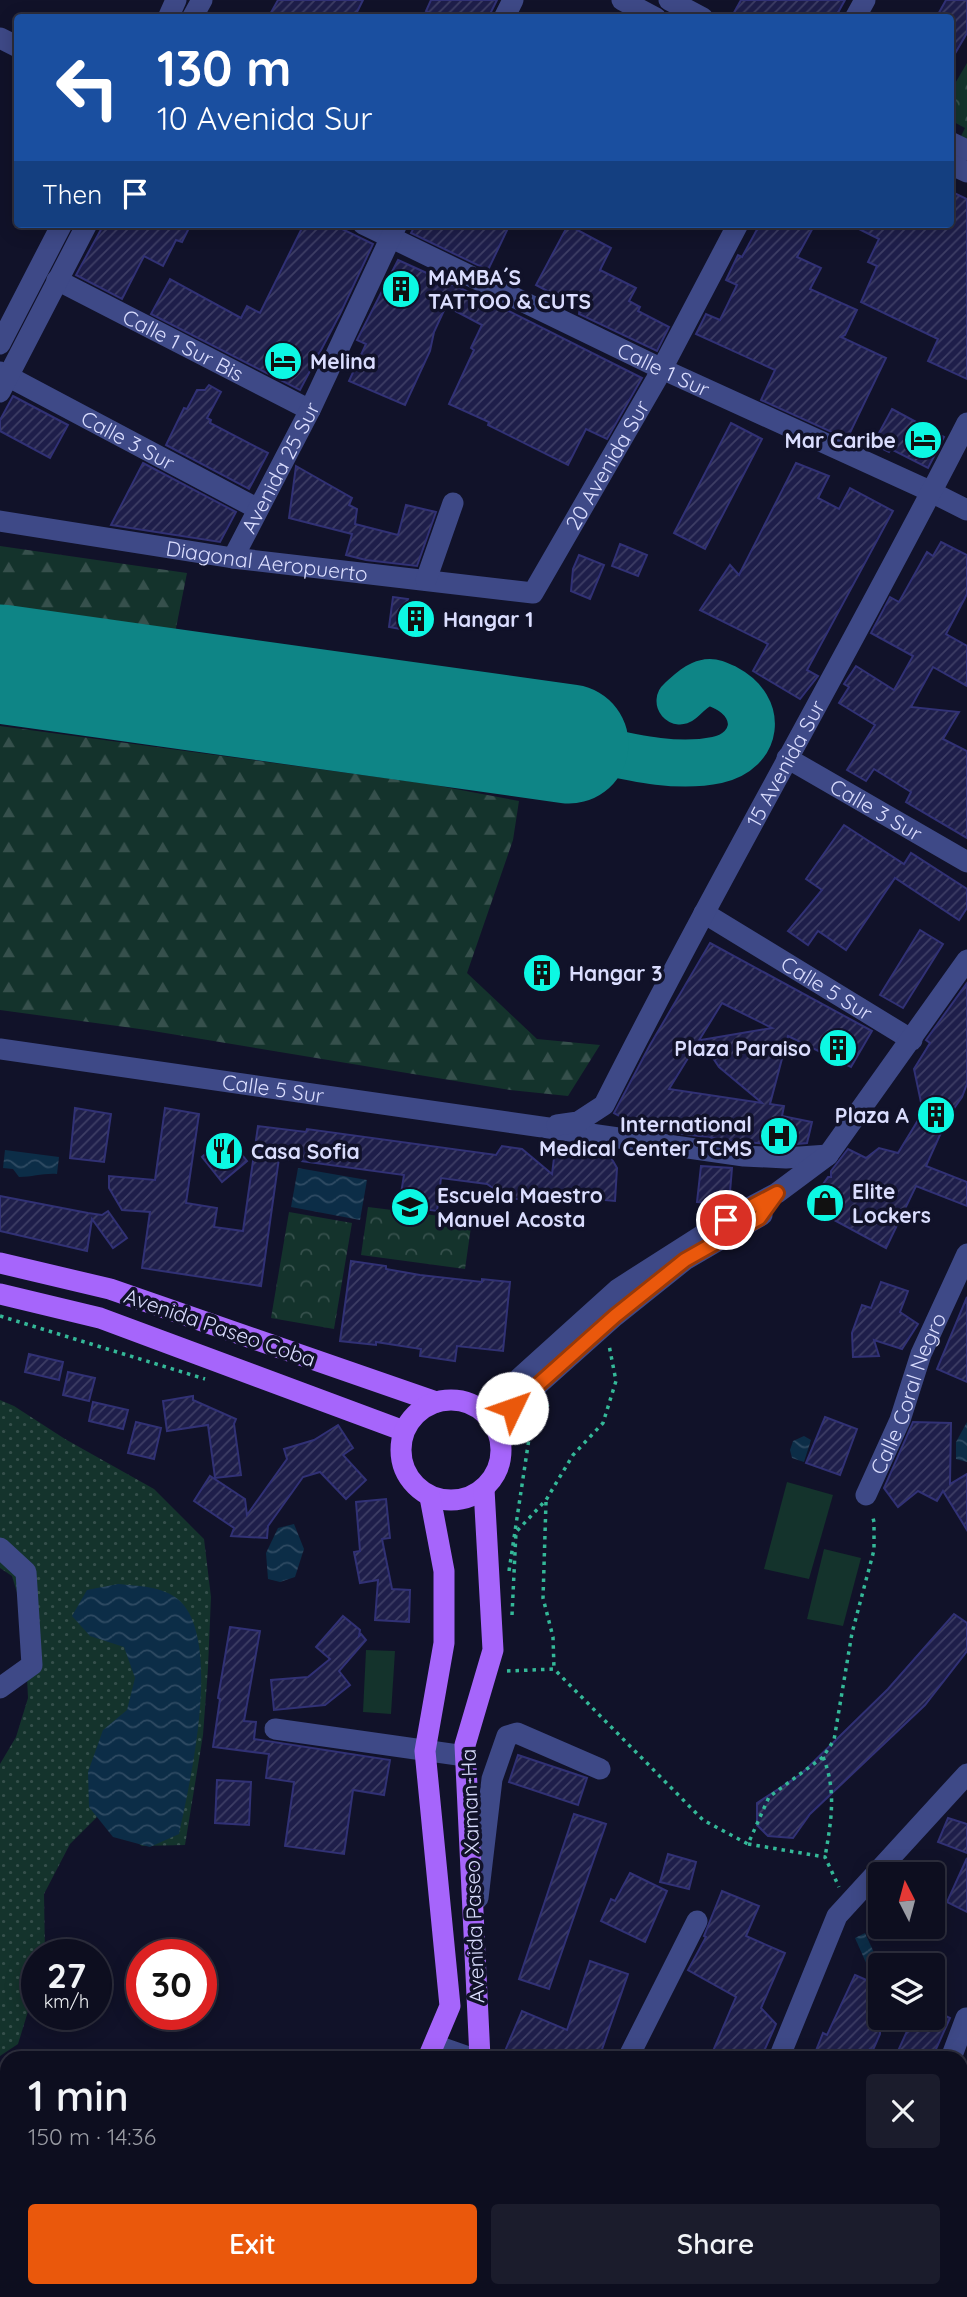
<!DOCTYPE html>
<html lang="en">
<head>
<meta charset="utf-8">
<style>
	body { margin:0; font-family:Quicksand,sans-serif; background:#1b1c2c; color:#f1f3f6; height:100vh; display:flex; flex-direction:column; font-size:26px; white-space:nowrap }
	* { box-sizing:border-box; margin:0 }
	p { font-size:23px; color:#9a9ca4 }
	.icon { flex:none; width:38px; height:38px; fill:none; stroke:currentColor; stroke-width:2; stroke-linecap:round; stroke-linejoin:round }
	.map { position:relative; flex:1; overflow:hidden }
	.drawer { position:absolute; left:0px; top:2051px; width:968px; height:247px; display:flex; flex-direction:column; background:#0d0e1f; border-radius:21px 21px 0 0; box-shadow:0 4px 18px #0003,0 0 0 2px #2d2e3d }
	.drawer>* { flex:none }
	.hud { position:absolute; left:14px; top:14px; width:940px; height:214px; border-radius:7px; box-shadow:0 4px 18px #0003,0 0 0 2px #2d2e3d; background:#1a4fa0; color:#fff; overflow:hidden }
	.needle { width:46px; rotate:354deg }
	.controls { position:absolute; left:868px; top:1862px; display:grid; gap:14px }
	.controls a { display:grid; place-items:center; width:77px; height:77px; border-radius:7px; background:#0d0e1f; box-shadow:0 4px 18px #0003,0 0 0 2px #2d2e3d; font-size:35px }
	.speed { position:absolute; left:21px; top:1939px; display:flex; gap:14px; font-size:35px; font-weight:700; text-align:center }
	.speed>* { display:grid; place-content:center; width:91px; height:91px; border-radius:50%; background:#0d0e1f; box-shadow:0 4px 18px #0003,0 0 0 2px #2d2e3d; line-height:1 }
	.speed small { font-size:18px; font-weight:400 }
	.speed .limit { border:10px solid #d22; background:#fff; color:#111 }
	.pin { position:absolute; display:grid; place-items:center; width:60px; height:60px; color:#fff; margin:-30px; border:4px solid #fff; border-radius:50%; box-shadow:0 2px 7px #0007 }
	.me { position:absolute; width:77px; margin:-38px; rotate:48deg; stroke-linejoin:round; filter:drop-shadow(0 0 5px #0008) }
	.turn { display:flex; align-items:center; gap:24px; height:147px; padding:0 28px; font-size:32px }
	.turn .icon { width:91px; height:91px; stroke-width:2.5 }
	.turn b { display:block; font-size:49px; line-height:60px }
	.then { display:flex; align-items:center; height:66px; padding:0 28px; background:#0003; gap:14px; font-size:26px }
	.round { display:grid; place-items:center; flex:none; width:74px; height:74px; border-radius:7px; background:#1b1c2c }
	.summary { display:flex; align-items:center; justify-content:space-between; height:119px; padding:0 28px }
	h1 { font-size:42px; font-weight:600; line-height:52px }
	.primary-button { display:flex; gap:14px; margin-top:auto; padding:14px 28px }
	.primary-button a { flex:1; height:80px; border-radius:7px; background:#ea580c; color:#fff; font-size:28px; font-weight:600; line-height:80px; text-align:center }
	.primary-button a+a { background:#1b1c2c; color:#f1f3f6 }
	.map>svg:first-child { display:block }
</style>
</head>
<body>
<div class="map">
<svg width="967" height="2297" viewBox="0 0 967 2297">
	<defs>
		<pattern id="grass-dots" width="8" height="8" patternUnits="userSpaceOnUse" patternTransform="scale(1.75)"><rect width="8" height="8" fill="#14332c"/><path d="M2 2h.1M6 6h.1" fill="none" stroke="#36504c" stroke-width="1.8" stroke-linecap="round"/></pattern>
		<pattern id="forest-firs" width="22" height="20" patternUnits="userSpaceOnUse" patternTransform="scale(1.75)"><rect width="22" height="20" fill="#14332c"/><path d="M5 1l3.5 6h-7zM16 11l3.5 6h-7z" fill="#36504c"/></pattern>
		<pattern id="park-crowns" width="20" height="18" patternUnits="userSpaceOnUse" patternTransform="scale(1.75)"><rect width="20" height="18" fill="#14332c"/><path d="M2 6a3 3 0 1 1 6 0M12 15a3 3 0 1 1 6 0" fill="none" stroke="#36504c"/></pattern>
		<pattern id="water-waves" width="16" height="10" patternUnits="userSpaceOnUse" patternTransform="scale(1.75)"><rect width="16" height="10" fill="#0c2d47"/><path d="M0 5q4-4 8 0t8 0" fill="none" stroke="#2f4b63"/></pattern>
		<pattern id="building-hatch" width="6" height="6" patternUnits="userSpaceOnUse" patternTransform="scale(1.75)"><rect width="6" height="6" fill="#1e1e4a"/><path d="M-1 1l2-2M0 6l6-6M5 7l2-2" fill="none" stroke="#3e3e65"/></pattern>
	</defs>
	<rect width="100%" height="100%" fill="#111229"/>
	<path fill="url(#grass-dots)" d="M0 1400 14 1406 65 1439 154 1489 204 1539 211 1597 208 1668 203 1735 185 1845 142 1846 99 1815 70 1844 44 1894 45 1955H37V1982L18 2044 0 2056V1764L16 1737 28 1698 24 1616 12 1576 0 1568Z"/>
	<g fill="url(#forest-firs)">
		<path d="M0 546 187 573 175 633 0 606Z"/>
		<path d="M0 726 429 784 519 801 513 840 467 973 537 1039 600 1045 568 1096 510 1090 147 1030 0 1010Z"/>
	</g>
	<g fill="url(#park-crowns)">
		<path d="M967 63V139L961 136 965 128 950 120V92Z"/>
		<path d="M368 1207 472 1220 465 1269 361 1255Z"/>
		<path d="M289 1212 352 1223 334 1329 271 1318Z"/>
	</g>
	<g fill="#14332c">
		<path d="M787 1482 833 1495 809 1579 764 1569Z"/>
		<path d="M824 1549 861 1558 843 1626 807 1619Z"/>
		<path d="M366 1650 395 1651 391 1714 363 1712Z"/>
	</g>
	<g fill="url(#water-waves)">
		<path d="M5 1150 59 1157 57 1174C43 1173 33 1177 19 1177L13 1169 3 1168Z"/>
		<path d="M298 1168 367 1180 360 1220 291 1207Z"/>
		<path d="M967 1422V1462L956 1459V1442Z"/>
		<path d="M804 1436 811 1440 804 1462 792 1458 790 1450 793 1441Z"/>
		<path d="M294 1524 304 1549 295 1577 280 1582 268 1579 266 1553 278 1528Z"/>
		<path d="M118 1584C137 1586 163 1586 179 1600 223 1640 190 1782 179 1834L150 1847 113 1837 89 1807 88 1772 103 1730 127 1710 135 1678 124 1647 90 1636 72 1616 87 1590Z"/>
		<path d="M865 1933 876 1957 867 1965 855 1938Z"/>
	</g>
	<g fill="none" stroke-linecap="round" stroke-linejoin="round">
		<path stroke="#0e8586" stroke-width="47" d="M569 744C616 753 669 770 717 760 758 751 764 708 726 688 720 685 713 681 706 683 696 685 687 695 680 701"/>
		<path stroke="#0e8586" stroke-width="119" d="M0 664 569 744"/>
	</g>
	<g fill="url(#building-hatch)" stroke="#313175" stroke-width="2" fill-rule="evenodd">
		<path d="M278 0H363L354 18H268Z"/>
		<path d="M431 0H497L488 18H439L426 11Z"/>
		<path d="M741 0H845L835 18H731Z"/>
		<path d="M946 0H967V33L950 62V18H936Z"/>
		<path d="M950 191 967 199V379L928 361 938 339 861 302 877 266 868 262 879 239 849 224H950Z"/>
		<path d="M104 224H191L182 242 176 240 163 266 144 256 122 299 76 275Z"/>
		<path d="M304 224H332L373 244 340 314 300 390 151 314 170 279 241 318 247 306 260 313Z"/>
		<path d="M416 224H510L488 270 411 233Z"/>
		<path d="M760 224H815L797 257 821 268 810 289 857 310 845 335 841 337 886 358 847 439 761 400 775 370 696 334 706 314 720 320 737 285 726 280 738 255 742 257Z"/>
		<path d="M568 225 611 248 600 270 636 288 629 301 640 307 638 311 669 327 657 351 579 314 580 308 536 285Z"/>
		<path d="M398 260 493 303 642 378 607 439 586 429 568 465 488 425 489 422 449 404 474 350 471 348 482 325 446 306 434 332 430 351 405 405 349 381 366 344 357 340Z"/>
		<path d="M209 385 221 392 207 418 211 420 210 423 268 453 249 489 166 445 184 408 187 409 197 390H205Z"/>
		<path d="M13 396 68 425 50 458 0 431V420Z"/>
		<path d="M892 409 944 437 928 468 891 449 889 452 873 444Z"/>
		<path d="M731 423 762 439 705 549 674 533Z"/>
		<path d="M143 463 236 512 220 542 111 525Z"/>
		<path d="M796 463 829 476 818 498 839 509 850 488 893 511 807 670 818 676 800 699 753 671 768 644 700 610 730 565 739 575Z"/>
		<path d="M296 466 352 498 349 505 357 509 355 524 398 535 406 505 436 512 417 566 366 560 346 555 352 534 289 518Z"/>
		<path d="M941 542 967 555V594L946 634 967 646V686L933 667 911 707 959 712 943 739 967 751V838L906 802 911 792 874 769 866 781 847 770 875 725 839 703 849 687 844 684 856 666 894 690 913 656 871 633 890 597 899 602 927 552 933 556Z"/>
		<path d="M620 544 647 555 638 576 612 566Z"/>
		<path d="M579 555 604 565 590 599 571 591 573 569Z"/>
		<path d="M393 597 408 599 407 602 426 605 422 636 405 634 406 630 389 627Z"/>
		<path d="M844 825 904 864 911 853 967 889V908L959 920 895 878 846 950 818 931 808 945 788 931 822 890 806 879Z"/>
		<path d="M920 930 943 944 903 1008 880 995Z"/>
		<path d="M710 943 872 1031 851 1067 788 1036 770 1104 784 1106 782 1116 812 1122 807 1143 786 1145 742 1142 641 1128 614 1113 650 1045ZM722 1003 772 1028 701 1040 719 1067 762 1103 669 1089Z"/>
		<path d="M967 983V1084L962 1097 948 1117 926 1166 967 1182V1206L916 1186 886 1248 808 1206 828 1177H831V1171L848 1149 866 1158 879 1148 898 1153 923 1112 914 1069 930 1043 926 1040Z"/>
		<path d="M75 1108 111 1114 104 1162 70 1158Z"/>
		<path d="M165 1108 199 1114 186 1203 217 1208 214 1227 243 1231 258 1126 306 1132 307 1129 496 1155 502 1146 522 1149 552 1174 555 1150 610 1156 617 1168 615 1201 536 1194 522 1199H509L487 1184 441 1178 437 1211 399 1206 404 1175 279 1158 261 1286 142 1268 150 1212 122 1210 109 1188V1176L155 1180Z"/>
		<path d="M227 1136 247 1161 222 1182 202 1157Z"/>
		<path d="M701 1166 732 1168 729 1204 697 1202Z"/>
		<path d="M0 1196 88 1213 102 1215 108 1211 127 1238 113 1248 92 1219 87 1251 0 1231Z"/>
		<path d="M351 1261 386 1266V1269L420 1275 482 1282V1279L510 1282 503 1351 457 1346 455 1361 420 1356 421 1349 376 1342V1345L340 1341Z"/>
		<path d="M881 1282 908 1291 900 1312 918 1324 902 1349 874 1340 879 1356 853 1357 852 1333 862 1305 871 1308Z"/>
		<path d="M967 1297V1382L937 1369Z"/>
		<path d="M29 1354 63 1362 59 1380 25 1372Z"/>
		<path d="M68 1372 95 1378 89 1401 63 1395Z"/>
		<path d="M193 1396V1400L236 1419 234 1424 241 1475 215 1478 208 1425 167 1431 163 1401Z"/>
		<path d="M93 1402 128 1410 123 1429 89 1421Z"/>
		<path d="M825 1417 857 1429 840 1475 806 1463Z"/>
		<path d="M136 1422 161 1428 154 1459 128 1453Z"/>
		<path d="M913 1422 951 1423 950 1484 967 1474V1530L943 1491 937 1501 918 1491 898 1507 884 1488Z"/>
		<path d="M338 1425 353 1448 343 1455 366 1480 346 1499 320 1472 303 1477 268 1526 267 1538 231 1536 234 1528 194 1501 210 1476 245 1499 247 1515 287 1459 284 1449 314 1440Z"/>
		<path d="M386 1499 390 1538 382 1539 392 1589 410 1590 409 1622 375 1620 378 1580 360 1583 354 1552 360 1551 356 1502Z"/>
		<path d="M954 1614 967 1623V1651L925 1705 810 1814 793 1838 768 1836 757 1825V1803L800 1775 888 1689Z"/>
		<path d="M343 1616 360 1630 359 1636 361 1634 366 1640 339 1671 350 1685 325 1705 274 1710 271 1680 308 1677 330 1659 316 1647Z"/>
		<path d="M230 1627 260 1631 244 1721 256 1722 254 1739 390 1760 384 1795 353 1790 344 1854 285 1846 294 1782 266 1778 269 1754 213 1747 220 1699 218 1698Z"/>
		<path d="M518 1755 587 1778 578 1805 509 1782Z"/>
		<path d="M217 1780 251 1782 249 1825 215 1823Z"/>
		<path d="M574 1814 606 1824 549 1989 519 1979Z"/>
		<path d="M948 1818 967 1824V1853L938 1842Z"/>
		<path d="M668 1854 696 1862 689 1889 660 1882Z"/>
		<path d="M967 1858V1912L947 1902Z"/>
		<path d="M630 1873 667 1891 645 1942 601 1921 611 1899 615 1901Z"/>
		<path d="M722 1891 759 1906 746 1936 785 1953 761 2008 776 2024 761 2058H730L713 2051 736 1997 688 1970 706 1937 704 1936Z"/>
		<path d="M590 1961 628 1974 599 2058H502L522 2011 567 2030Z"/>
		<path d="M855 1975 880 1986V2034L873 2050 870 2049 867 2058H813L823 2033 827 2035Z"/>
		<path d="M933 2010 950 2018 932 2058H914L898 2051 913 2018H933Z"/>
	</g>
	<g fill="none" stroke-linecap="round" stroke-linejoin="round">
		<g stroke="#34b898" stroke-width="3.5" stroke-dasharray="3.5 5" stroke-linecap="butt">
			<path d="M0 1316 205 1379"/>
			<path d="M393 1448 413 1491"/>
			<path d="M546 1502 543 1598 553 1637 554 1669"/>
			<path d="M509 1571 530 1432 550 1401"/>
			<path d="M512 1615 516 1532 546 1500 573 1455 603 1423 616 1381 609 1345"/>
			<path d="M507 1671 554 1669 703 1820 748 1844 769 1797 823 1757 834 1740 852 1633 874 1550V1522L872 1514"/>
			<path d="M823 1757C837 1791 831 1822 825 1857"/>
			<path d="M748 1844 825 1857 839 1887"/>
			<path d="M961 2248 967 2251"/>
		</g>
		<g stroke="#3e4987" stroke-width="21">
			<path d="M622 0 656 18"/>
			<path d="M669 0 703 18"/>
			<path d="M168 18 176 0"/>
			<path d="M192 18 202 0"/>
			<path d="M504 18 513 0"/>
			<path d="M855 18 865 0"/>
			<path d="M0 38 18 47"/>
			<path d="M950 142 967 150"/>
			<path d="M950 164 967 172"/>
			<path id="s1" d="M363 224 662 369 921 487 967 510"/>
			<path id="s2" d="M57 280 310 410"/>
			<path d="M0 344 62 224"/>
			<path id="s3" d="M0 372 258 509"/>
			<path d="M0 392 87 224"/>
			<path id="s4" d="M0 521 233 558 533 593 656 380 738 224"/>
			<path id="s5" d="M233 558 310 410 397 224"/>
			<path d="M426 580 453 503"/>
			<path id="s6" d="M787 758 967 862"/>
			<path id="s7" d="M704 913 912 1040"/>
			<path id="s8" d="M0 1049 744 1156 786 1158 828 1155"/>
			<path id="s9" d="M557 1125 578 1122 604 1105C720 875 850 652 967 423"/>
			<path d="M483 1411 618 1289 726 1220 777 1193 828 1155 967 960"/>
			<path d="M494 1424 615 1316 685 1260 762 1215"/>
			<path id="s10" d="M866 1495 900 1420 921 1354 967 1254"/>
			<path d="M0 1548 26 1572 32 1665 0 1688"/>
			<path d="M275 1729 465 1756"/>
			<path d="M478 1898 492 1779 507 1736 517 1733 600 1769"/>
			<path d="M434 2045 471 2058"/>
			<path d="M628 2058 697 1921"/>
			<path d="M779 2058 837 1916 967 1774"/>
			<path d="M951 2058 966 2018"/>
			<path d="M0 2297 18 2291"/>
			<path d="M526 2297 528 2291"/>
			<path d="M679 2297 681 2291"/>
			<path d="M860 2297 862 2291"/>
		</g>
		<g stroke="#a665fb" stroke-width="21">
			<path d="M0 1263 110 1289 436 1402"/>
			<path d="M0 1294 100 1318 404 1431"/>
			<circle cx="451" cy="1450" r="50"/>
			<path d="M428 2058 450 2006 425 1751 444 1643V1571L430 1497"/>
			<path d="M480 2058 465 1745 493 1650 484 1489"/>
			<path d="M310 2297 317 2291"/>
			<path d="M355 2297 358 2291"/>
		</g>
	</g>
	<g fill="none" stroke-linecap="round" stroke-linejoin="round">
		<defs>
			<path id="route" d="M512 1408 615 1316 685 1260 759 1218 777 1193 726 1220"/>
		</defs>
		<use href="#route" stroke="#983908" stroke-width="18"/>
		<use href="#route" stroke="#ea580c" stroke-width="12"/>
	</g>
	<defs>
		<symbol id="building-disc" viewBox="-11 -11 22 22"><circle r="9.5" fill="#0cf8e3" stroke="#111229"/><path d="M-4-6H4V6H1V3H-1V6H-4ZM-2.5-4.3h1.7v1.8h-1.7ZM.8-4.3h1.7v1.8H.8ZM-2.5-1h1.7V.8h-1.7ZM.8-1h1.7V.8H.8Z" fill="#111"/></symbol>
		<symbol id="hotel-disc" viewBox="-11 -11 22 22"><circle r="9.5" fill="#0cf8e3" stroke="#111229"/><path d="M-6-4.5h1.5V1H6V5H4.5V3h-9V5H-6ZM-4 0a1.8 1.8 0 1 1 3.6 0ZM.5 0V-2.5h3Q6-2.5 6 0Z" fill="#111"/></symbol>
		<symbol id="hospital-disc" viewBox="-11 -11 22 22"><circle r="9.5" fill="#0cf8e3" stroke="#111229"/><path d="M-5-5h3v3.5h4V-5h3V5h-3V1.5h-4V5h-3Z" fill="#111"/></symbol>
		<symbol id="restaurant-disc" viewBox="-11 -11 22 22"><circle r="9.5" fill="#0cf8e3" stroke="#111229"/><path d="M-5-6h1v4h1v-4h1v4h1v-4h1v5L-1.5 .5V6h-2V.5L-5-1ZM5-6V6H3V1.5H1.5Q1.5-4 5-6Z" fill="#111"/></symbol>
		<symbol id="shop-disc" viewBox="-11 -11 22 22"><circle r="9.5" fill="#0cf8e3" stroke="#111229"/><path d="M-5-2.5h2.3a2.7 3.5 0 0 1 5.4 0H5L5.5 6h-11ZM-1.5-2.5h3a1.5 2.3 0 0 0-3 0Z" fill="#111"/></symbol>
		<symbol id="school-disc" viewBox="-11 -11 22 22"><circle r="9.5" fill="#0cf8e3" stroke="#111229"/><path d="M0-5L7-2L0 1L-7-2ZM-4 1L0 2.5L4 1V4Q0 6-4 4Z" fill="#111"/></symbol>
	</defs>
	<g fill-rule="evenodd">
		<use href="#building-disc" x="379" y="267" width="44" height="44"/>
		<use href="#hotel-disc" x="261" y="339" width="44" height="44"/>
		<use href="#hotel-disc" x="901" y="418" width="44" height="44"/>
		<use href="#building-disc" x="394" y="597" width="44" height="44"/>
		<use href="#building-disc" x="520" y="951" width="44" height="44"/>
		<use href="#building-disc" x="816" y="1026" width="44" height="44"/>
		<use href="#building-disc" x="914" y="1093" width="44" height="44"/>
		<use href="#hospital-disc" x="757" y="1114" width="44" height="44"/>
		<use href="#restaurant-disc" x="202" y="1129" width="44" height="44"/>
		<use href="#shop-disc" x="803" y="1181" width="44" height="44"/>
		<use href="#school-disc" x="388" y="1185" width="44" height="44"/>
	</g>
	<g text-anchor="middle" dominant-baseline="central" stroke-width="7" stroke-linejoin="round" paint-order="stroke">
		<g font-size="21" font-weight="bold" fill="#daddfe" stroke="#111229" text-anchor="start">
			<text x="428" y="277">MAMBA´S<tspan x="428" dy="24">TATTOO &amp; CUTS</tspan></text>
			<text x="310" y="361">Melina</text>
			<text x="896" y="440" text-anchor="end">Mar Caribe</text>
			<text x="443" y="619">Hangar 1</text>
			<text x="569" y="973">Hangar 3</text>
			<text x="811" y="1048" text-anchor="end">Plaza Paraiso</text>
			<text x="909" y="1115" text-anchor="end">Plaza A</text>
			<text x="752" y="1124" text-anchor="end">International<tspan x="752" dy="24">Medical Center TCMS</tspan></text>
			<text x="251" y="1151">Casa Sofia</text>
			<text x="852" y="1191">Elite<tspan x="852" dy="24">Lockers</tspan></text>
			<text x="437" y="1195">Escuela Maestro<tspan x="437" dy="24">Manuel Acosta</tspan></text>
		</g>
		<g font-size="21" fill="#daddfe" stroke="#111229">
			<text stroke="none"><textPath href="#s2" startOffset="142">Calle 1 Sur Bis</textPath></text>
			<text stroke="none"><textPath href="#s1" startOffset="334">Calle 1 Sur</textPath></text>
			<text stroke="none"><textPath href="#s3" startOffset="145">Calle 3 Sur</textPath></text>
			<text stroke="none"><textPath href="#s4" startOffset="686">20 Avenida Sur</textPath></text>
			<text stroke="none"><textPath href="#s5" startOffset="102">Avenida 25 Sur</textPath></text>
			<text stroke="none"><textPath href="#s4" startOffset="270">Diagonal Aeropuerto</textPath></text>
			<text stroke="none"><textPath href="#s9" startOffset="439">15 Avenida Sur</textPath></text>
			<text stroke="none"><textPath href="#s6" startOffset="103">Calle 3 Sur</textPath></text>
			<text stroke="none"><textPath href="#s7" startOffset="144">Calle 5 Sur</textPath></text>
			<text stroke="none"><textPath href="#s8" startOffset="276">Calle 5 Sur</textPath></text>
			<text transform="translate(220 1327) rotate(19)">Avenida Paseo Coba</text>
			<text stroke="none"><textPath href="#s10" startOffset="110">Calle Coral Negro</textPath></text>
			<text transform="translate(472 1876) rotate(-92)">Avenida Paseo Xaman-Ha</text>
		</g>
	</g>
</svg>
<div class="controls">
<a><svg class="needle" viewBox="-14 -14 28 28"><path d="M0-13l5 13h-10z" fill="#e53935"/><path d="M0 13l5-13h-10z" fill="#9a9ca4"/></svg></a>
<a><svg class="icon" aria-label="layers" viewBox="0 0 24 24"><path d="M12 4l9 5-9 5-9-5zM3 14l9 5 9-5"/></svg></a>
</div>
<div class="speed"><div>27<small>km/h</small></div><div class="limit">30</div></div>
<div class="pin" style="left:726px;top:1220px;background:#d93025"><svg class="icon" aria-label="arrive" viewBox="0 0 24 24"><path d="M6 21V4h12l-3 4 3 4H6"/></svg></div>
<svg class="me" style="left:512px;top:1408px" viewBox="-20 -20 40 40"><circle r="19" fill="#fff"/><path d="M0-13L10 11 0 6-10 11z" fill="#ea580c"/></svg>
<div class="hud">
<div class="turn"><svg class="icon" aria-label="left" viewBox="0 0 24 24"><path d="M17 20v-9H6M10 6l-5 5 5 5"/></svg><div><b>130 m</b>10 Avenida Sur</div></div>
<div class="then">Then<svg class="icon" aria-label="arrive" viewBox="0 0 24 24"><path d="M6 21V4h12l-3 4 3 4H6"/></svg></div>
</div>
<section class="drawer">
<div class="summary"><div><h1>1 min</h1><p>150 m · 14:36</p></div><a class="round"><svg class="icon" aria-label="close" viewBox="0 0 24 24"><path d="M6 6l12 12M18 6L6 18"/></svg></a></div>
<div class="primary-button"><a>Exit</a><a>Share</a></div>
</section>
</div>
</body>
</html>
